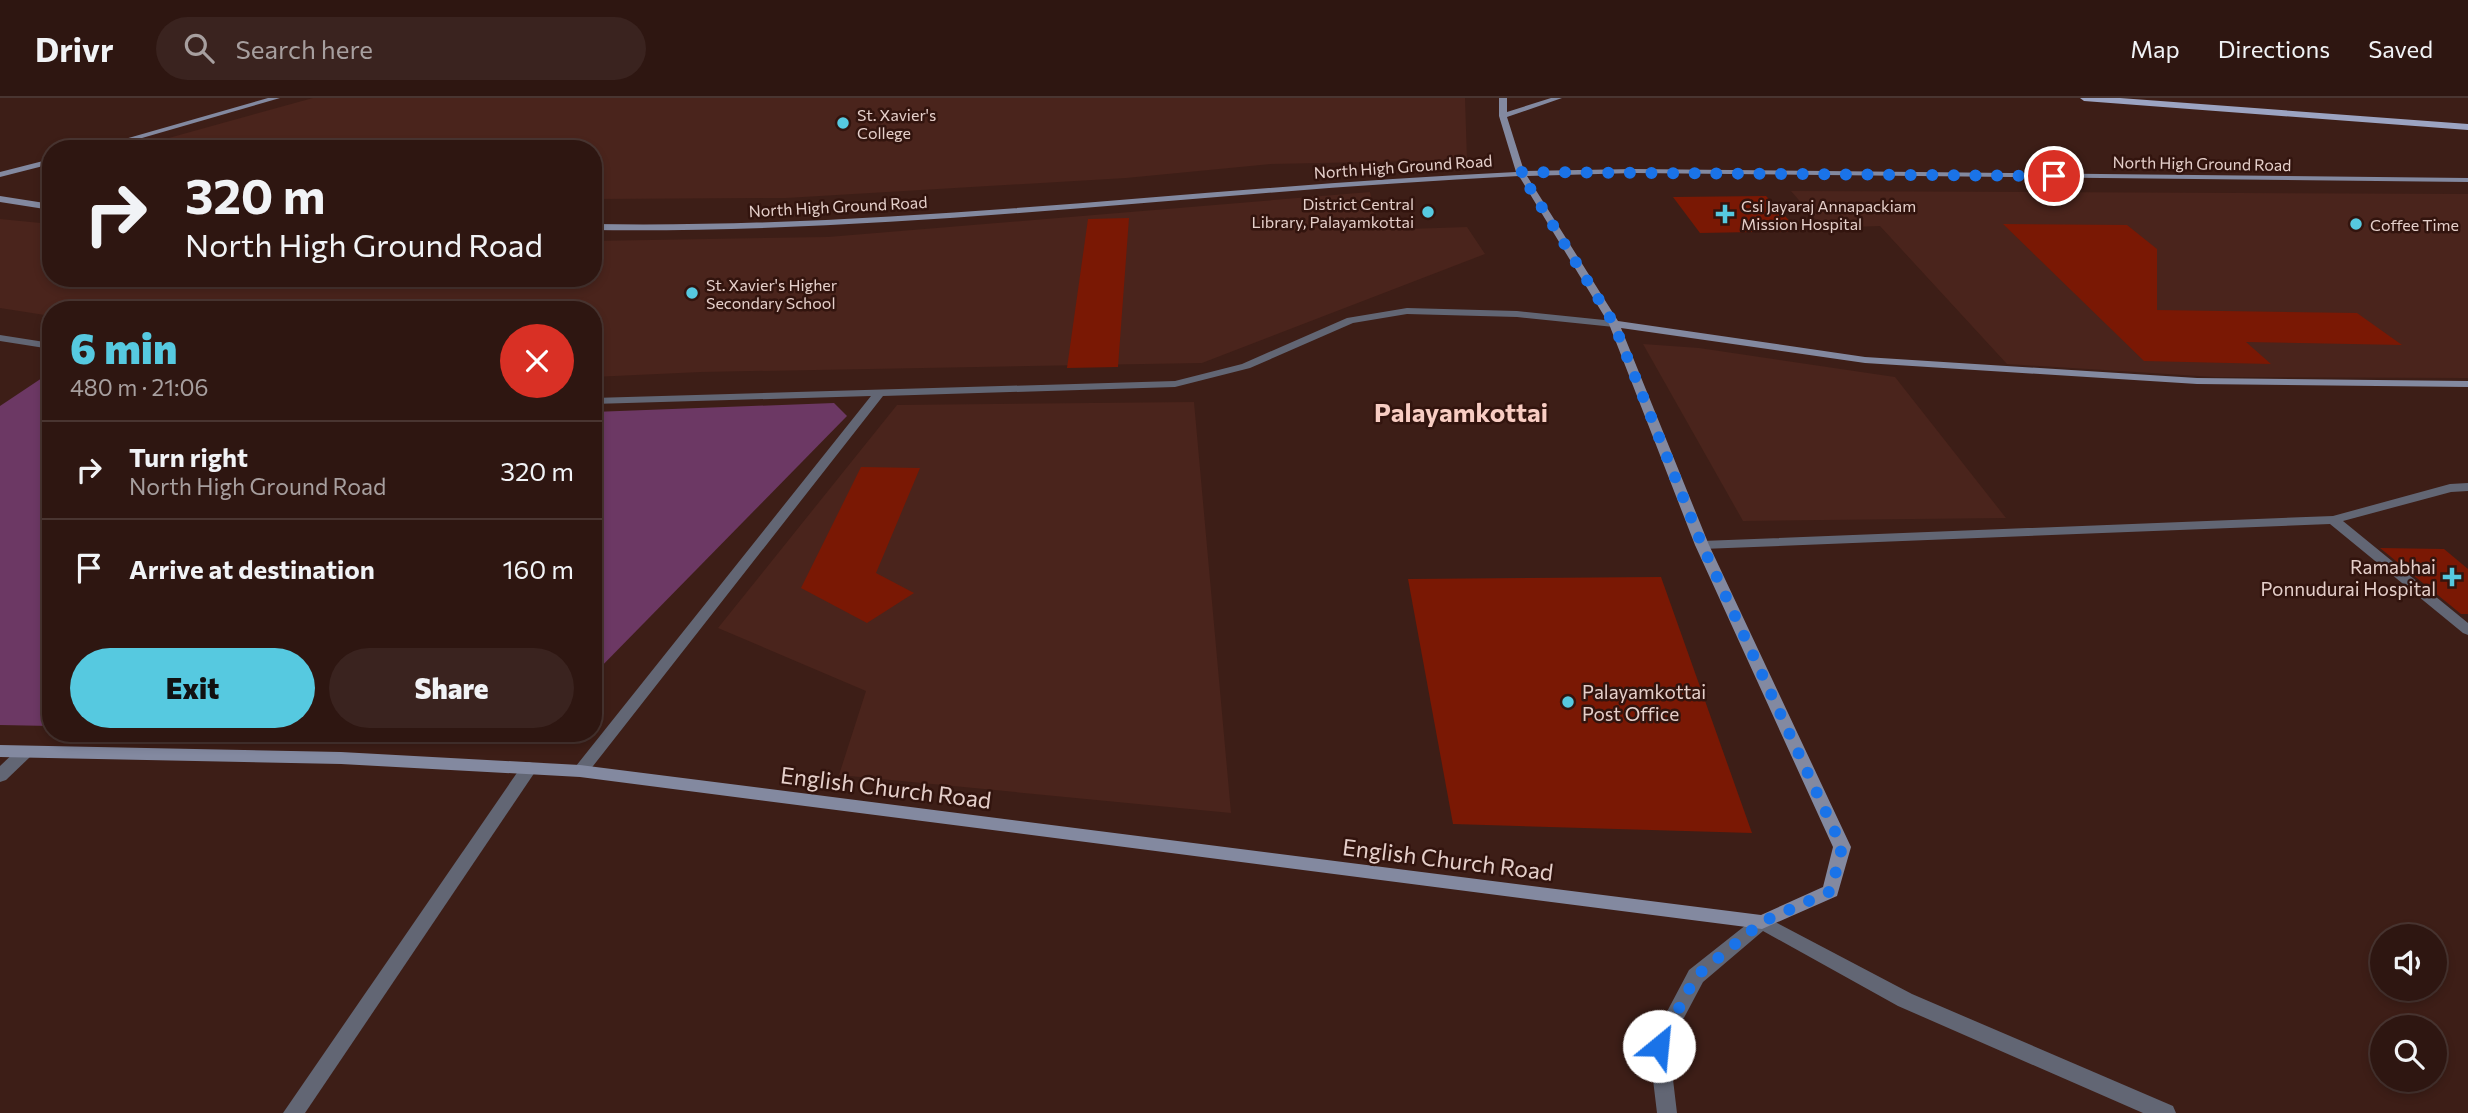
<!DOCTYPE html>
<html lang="en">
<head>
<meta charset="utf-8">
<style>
	body { margin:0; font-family:Commissioner,sans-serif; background:#3a231f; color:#f1f3f6; height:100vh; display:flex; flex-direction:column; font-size:26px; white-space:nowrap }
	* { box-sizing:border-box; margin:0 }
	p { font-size:23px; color:#a79f9f }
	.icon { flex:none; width:38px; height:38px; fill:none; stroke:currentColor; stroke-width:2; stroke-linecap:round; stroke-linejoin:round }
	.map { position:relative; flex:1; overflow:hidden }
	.drawer { position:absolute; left:42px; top:203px; width:560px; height:441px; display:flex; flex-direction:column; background:#2e1611; border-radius:28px; box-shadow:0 4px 10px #0003,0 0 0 2px #493531 }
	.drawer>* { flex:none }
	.top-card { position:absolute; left:42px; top:42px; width:560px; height:147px; border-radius:28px; box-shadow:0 4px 10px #0003,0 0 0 2px #493531; background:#2e1611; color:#f1f3f6; overflow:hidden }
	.controls { position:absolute; left:2370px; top:826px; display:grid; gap:14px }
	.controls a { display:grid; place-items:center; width:77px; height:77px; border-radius:50%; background:#2e1611; box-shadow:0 4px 10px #0003,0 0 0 2px #493531; font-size:35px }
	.pin { position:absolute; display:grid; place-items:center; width:60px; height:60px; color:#fff; margin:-30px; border:4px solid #fff; border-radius:50%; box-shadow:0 2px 7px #0007 }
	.me { position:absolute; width:77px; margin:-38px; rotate:28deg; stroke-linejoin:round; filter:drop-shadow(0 0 5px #0008) }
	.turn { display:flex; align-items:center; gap:24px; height:147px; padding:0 28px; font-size:32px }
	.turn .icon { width:91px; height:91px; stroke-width:2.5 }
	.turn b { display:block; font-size:49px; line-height:60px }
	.round { display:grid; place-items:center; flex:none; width:74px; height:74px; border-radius:37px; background:#3a231f }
	.headline { display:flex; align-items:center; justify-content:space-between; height:119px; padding:0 28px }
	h1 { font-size:42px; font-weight:800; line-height:52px; color:#56c9e0 }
	.primary-button { display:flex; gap:14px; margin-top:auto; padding:14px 28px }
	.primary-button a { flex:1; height:80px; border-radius:42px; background:#56c9e0; color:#111; font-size:28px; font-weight:800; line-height:80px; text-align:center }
	.primary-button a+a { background:#3a231f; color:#f1f3f6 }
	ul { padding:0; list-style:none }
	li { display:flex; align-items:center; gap:21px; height:98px; padding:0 28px; border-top:2px solid #493531 }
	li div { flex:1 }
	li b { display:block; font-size:26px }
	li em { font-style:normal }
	header { display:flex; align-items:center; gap:42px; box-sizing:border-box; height:98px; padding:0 35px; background:#2e1611; border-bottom:2px solid #493531 }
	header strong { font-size:33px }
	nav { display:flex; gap:38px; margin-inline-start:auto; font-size:24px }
	.search { width:490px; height:63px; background:#3a231f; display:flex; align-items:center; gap:18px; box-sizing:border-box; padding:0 24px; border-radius:38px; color:#a79f9f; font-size:26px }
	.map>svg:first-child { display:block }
</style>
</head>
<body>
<header>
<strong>Drivr</strong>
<div class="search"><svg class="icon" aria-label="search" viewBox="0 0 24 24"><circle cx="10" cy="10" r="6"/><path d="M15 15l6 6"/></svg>Search here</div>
<nav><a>Map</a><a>Directions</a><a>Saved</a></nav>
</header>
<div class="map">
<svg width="2468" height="1015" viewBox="0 0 2468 1015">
	<rect width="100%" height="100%" fill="#3d1e17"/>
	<g fill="#4a241c">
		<path d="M313 0H1465L1467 62 1271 66 1126 80 786 100 593 101V51H129Z"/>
		<path d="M1791 93 2468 96V280L2215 279 2007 266 1880 128 1823 130Z"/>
		<path d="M1370 94 1378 132 1467 129 1485 156 1202 265 701 274 593 279V212H51V218L0 210V121L51 126V180H593V143L828 139Z"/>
		<path d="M1643 246 1699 250 1895 279 2006 420 1743 423Z"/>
		<path d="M1194 304 1231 715 839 677 866 593 718 530 897 307Z"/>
	</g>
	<g fill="#6c3864">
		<path d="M51 274V628L0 627V308Z"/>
		<path d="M834 305 847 318 593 577V314Z"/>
		<path d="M295 635H536L530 642Z"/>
	</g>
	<g fill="#7a1804">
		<path d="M1766 98 1799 133 1700 135 1673 99Z"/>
		<path d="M1129 120 1118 269 1067 270 1088 121Z"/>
		<path d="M2003 126 2127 127 2157 151V212L2357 215 2402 247 2246 244 2271 266 2144 263Z"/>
		<path d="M861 369 920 370 876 475 914 495 867 525 801 490Z"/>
		<path d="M2380 450 2444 451 2468 471V516H2461Z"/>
		<path d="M1661 479 1752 735 1453 726 1408 481Z"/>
	</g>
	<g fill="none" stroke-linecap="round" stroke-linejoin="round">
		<g fill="#626674" fill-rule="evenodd">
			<path d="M1407 210 1517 213 1614 223 1619 226 1614 229 1517 219 1407 216 1353 225 1250 270 1175 289 883 298 586 677H574L572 673 871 298 593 306V300L1175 283 1242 266 1347 220Z"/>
			<path d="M0 237 51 245V251L0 243Z"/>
			<path d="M2468 385V393L2451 394 2343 423 2468 525V537L2463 535 2330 426 1702 451 1695 447 1702 443 2333 418 2450 386Z"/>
			<path d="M25 648 31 650 33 654 31 658 6 682 0 684V668L19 650Z"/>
			<path d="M529 664 535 666 537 670 535 674 305 1015H283L523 666Z"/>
			<path d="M1762 817 1912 896 2173 1008 2176 1015H2143L1898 908 1763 833 1703 884 1669 948 1677 1015H1657L1649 948 1652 942 1689 872 1756 819Z"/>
		</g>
		<g fill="#8389a0" fill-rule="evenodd">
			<path d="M268 0H280L104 51H90Z"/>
			<path d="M1499 0H1507V14L1551 0H1562L1507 19 1524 73 1634 71 2468 80V84L1634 75 1527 78 1618 223 1865 259 2197 280 2468 283V289L2197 286 1865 265 1621 230 1709 447 1851 749 1837 798 1762 831 580 679 341 666 0 659V647L341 654 580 667 1761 817 1823 789 1833 749 1695 447 1609 226 1519 78C1210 93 902 136 593 132V126C901 131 1208 88 1516 74L1499 18Z"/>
			<path d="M51 61V66L0 79V74Z"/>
			<path d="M0 98 51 106V112L0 104Z"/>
		</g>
		<path fill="#9ca4c2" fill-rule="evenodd" d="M2080 0H2120L2468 26V32L2084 3Z"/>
	</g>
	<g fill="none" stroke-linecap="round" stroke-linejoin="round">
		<path stroke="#1a73e8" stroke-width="12" stroke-dasharray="0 21.6" d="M1659 948 1696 878 1762 824 1831 793 1842 749 1702 447 1614 226 1520 74 2054 78"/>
	</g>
	<g fill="#56c9e0" stroke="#32140e" stroke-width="2.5">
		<circle cx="843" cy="25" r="7"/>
		<circle cx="1428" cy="114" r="7"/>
		<path d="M1721.5 105.5h7v7h7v7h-7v7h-7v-7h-7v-7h7z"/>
		<circle cx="2356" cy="126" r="7"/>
		<circle cx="692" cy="195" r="7"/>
		<path d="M2448.5 468.5h7v7h7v7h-7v7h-7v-7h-7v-7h7z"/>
		<circle cx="1568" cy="604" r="7"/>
	</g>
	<g text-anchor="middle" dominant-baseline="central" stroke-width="5" stroke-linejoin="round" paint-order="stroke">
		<g font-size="16" fill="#e5cfca" stroke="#32140e" text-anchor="start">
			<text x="857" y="16">St. Xavier's<tspan x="857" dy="18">College</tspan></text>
			<text x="1414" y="105" text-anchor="end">District Central<tspan x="1414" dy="18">Library, Palayamkottai</tspan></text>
			<text x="1741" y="107">Csi Jayaraj Annapackiam<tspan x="1741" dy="18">Mission Hospital</tspan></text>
			<text x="2370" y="126">Coffee Time</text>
			<text x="706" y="186">St. Xavier's Higher<tspan x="706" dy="18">Secondary School</tspan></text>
		</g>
		<g font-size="16" fill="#e5cfca" stroke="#32140e">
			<text transform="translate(2202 65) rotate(1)">North High Ground Road</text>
			<text transform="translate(1403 68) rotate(-4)">North High Ground Road</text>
			<text transform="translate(838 108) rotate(-3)">North High Ground Road</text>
		</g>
		<g font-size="19" fill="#e5cfca" stroke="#32140e" text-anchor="end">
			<text x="2436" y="468">Ramabhai<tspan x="2436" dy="22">Ponnudurai Hospital</tspan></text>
			<text x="1582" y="593" text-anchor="start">Palayamkottai<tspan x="1582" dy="22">Post Office</tspan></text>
		</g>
		<g font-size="23" fill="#e5cfca" stroke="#32140e">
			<text transform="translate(886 689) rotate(7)">English Church Road</text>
			<text transform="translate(1448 761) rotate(7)">English Church Road</text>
		</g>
		<g font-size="26" font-weight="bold" fill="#f8cdc3" stroke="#32140e">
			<text x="1461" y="313">Palayamkottai</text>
		</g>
	</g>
</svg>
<div class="controls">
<a><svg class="icon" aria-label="sound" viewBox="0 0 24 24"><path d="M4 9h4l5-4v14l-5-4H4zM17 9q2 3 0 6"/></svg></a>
<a><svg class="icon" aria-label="search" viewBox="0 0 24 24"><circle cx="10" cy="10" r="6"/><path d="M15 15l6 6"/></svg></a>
</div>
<div class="pin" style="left:2054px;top:78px;background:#d93025"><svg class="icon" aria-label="arrive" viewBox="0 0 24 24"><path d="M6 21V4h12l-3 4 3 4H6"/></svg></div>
<svg class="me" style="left:1659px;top:948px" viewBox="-20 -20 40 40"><circle r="19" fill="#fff"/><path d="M0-13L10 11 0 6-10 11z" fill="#1a73e8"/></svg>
<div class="top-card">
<div class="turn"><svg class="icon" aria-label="right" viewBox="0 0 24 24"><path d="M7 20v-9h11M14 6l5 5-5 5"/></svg><div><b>320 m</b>North High Ground Road</div></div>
</div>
<section class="drawer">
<div class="headline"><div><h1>6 min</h1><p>480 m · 21:06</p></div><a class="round" style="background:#d93025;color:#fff"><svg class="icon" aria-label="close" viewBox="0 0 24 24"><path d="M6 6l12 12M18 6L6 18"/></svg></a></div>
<ul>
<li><svg class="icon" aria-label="right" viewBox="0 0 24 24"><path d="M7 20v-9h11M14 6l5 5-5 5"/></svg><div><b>Turn right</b><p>North High Ground Road</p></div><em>320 m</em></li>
<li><svg class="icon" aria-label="arrive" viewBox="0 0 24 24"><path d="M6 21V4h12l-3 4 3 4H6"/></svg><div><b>Arrive at destination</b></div><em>160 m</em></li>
</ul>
<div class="primary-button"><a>Exit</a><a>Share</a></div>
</section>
</div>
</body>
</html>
